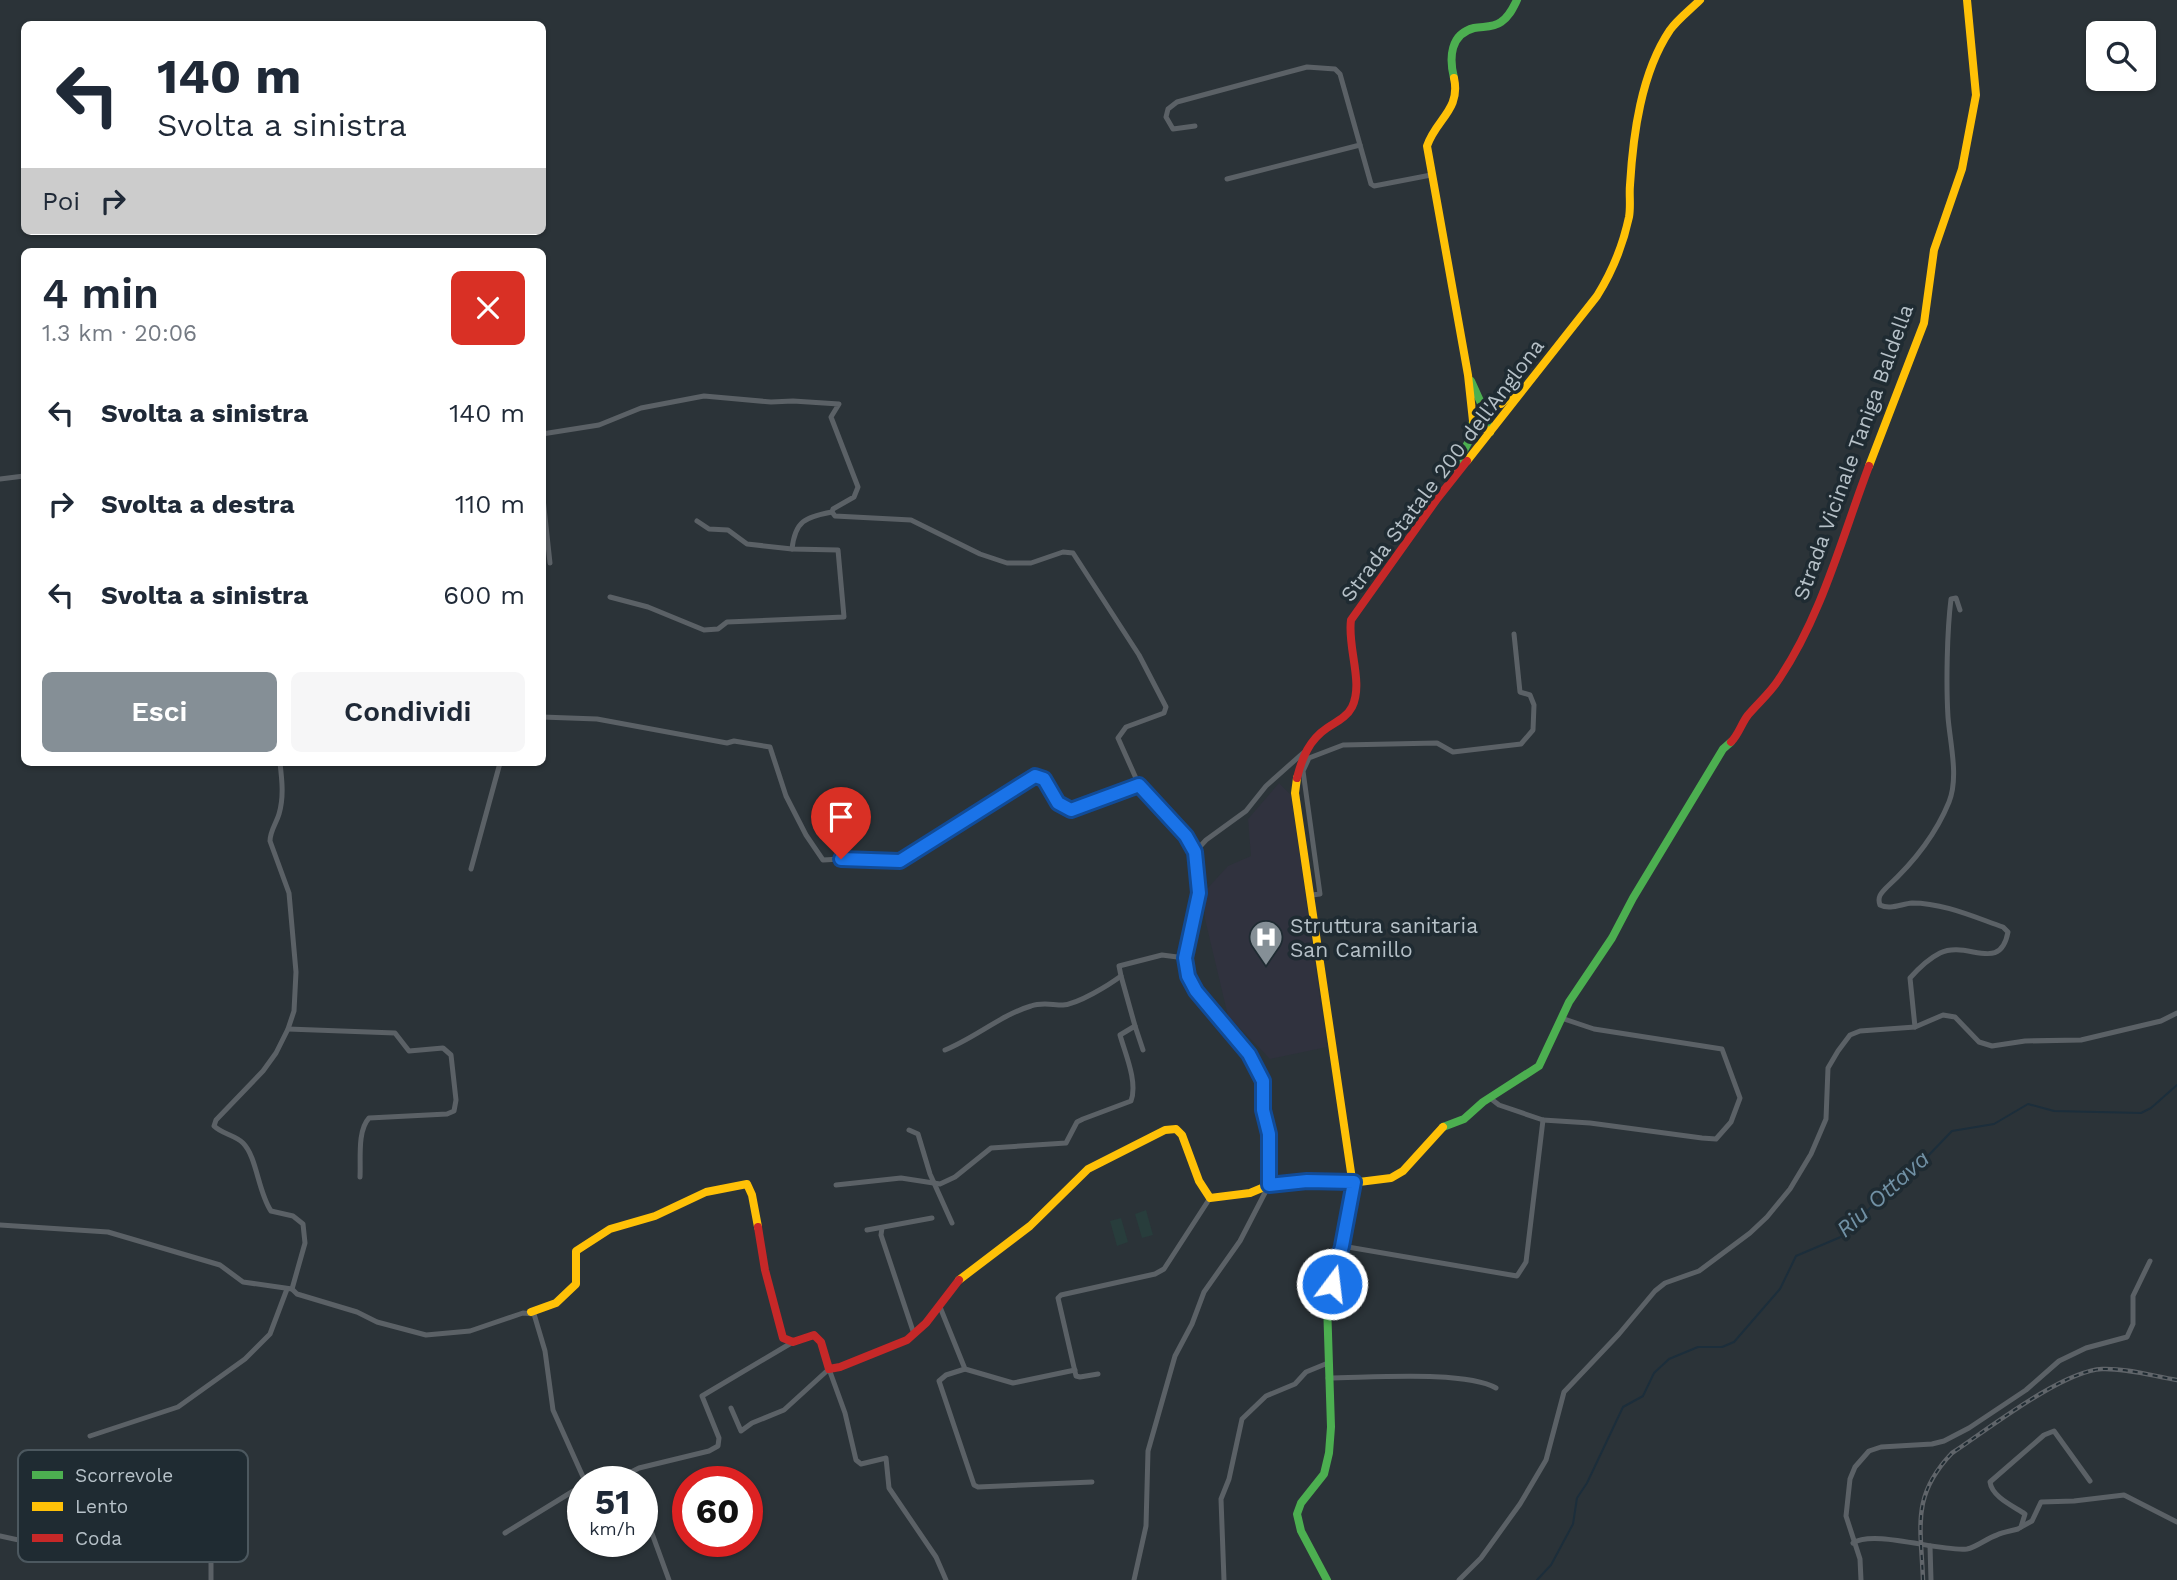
<!DOCTYPE html>
<html lang="it">
<head>
<meta charset="utf-8">
<style>
	body { margin:0; font-family:"Work Sans",sans-serif; background:#f6f6f7; color:#1f2937; height:100vh; display:flex; flex-direction:column; font-size:26px; white-space:nowrap }
	* { box-sizing:border-box; margin:0 }
	p { font-size:23px; color:#747a83 }
	.icon { flex:none; width:38px; height:38px; fill:none; stroke:currentColor; stroke-width:2; stroke-linecap:round; stroke-linejoin:round }
	.map { position:relative; flex:1; overflow:hidden }
	.panel { position:absolute; left:21px; top:248px; width:525px; height:518px; display:flex; flex-direction:column; background:#fff; border-radius:10px; box-shadow:0 2px 5px #0004 }
	.panel>* { flex:none }
	.hud { position:absolute; left:21px; top:21px; width:525px; height:214px; border-radius:10px; box-shadow:0 2px 5px #0004; background:#fff; color:#1f2937; overflow:hidden }
	.fabs { position:absolute; left:2086px; top:21px; display:grid; gap:14px }
	.fabs a { display:grid; place-items:center; width:70px; height:70px; border-radius:10px; background:#fff; box-shadow:0 2px 5px #0004; font-size:35px }
	.speed { position:absolute; left:567px; top:1466px; display:flex; gap:14px; font-size:35px; font-weight:700; text-align:center }
	.speed>* { display:grid; place-content:center; width:91px; height:91px; border-radius:50%; background:#fff; box-shadow:0 2px 5px #0004; line-height:1 }
	.speed small { font-size:18px; font-weight:400 }
	.speed .limit { border:10px solid #d22; background:#fff; color:#111 }
	.pin { position:absolute; display:grid; place-items:center; width:60px; height:60px; color:#fff; margin:-72px -30px; border-radius:50% 50% 50% 0; rotate:-45deg; box-shadow:0 0 7px #0007 }
	.pin .icon { rotate:45deg }
	.me { position:absolute; width:77px; margin:-38px; rotate:15deg; stroke-linejoin:round; filter:drop-shadow(0 0 5px #0008) }
	.turn { display:flex; align-items:center; gap:24px; height:147px; padding:0 21px; font-size:32px }
	.turn .icon { width:91px; height:91px; stroke-width:2.5 }
	.turn b { display:block; font-size:49px; line-height:60px }
	.then { display:flex; align-items:center; height:66px; padding:0 21px; background:#0003; gap:14px; font-size:26px }
	.round { display:grid; place-items:center; flex:none; width:74px; height:74px; border-radius:10px; background:#f6f6f7 }
	.summary { display:flex; align-items:center; justify-content:space-between; height:119px; padding:0 21px }
	h1 { font-size:42px; font-weight:600; line-height:52px }
	.primary-button { display:flex; gap:14px; margin-top:auto; padding:14px 21px }
	.primary-button a { flex:1; height:80px; border-radius:10px; background:#858f96; color:#fff; font-size:28px; font-weight:600; line-height:80px; text-align:center }
	.primary-button a+a { background:#f6f6f7; color:#1f2937 }
	ul { padding:0; list-style:none }
	li { display:flex; align-items:center; gap:21px; height:91px; padding:0 21px }
	li div { flex:1 }
	li b { display:block; font-size:26px }
	li em { font-style:normal }
	.map>svg:first-child { display:block }
</style>
</head>
<body>
<div class="map">
<svg width="2177" height="1580" viewBox="0 0 2177 1580">
	<rect width="100%" height="100%" fill="#2b3338"/>
	<path fill="#30323e" d="M1279 783 1291 795 1327 1047 1270 1059 1228 1016 1205 919V891L1228 866 1251 856 1248 819Z"/>
	<g fill="#283d3c">
		<path d="M1146 1210 1153 1235 1142 1238 1135 1214Z"/>
		<path d="M1121 1218 1128 1242 1117 1246 1110 1221Z"/>
	</g>
	<g fill="none" stroke-linecap="round" stroke-linejoin="round">
		<path stroke="#1c2e3b" stroke-width="2" d="M1537 1580 1551 1565 1573 1524 1577 1498 1587 1483 1623 1407 1643 1396 1654 1373 1669 1359 1698 1347H1722L1734 1342 1780 1289 1796 1256 1843 1236 1898 1179 1923 1161 1952 1131 1994 1124 2028 1104 2054 1111 2141 1113 2151 1108 2177 1085"/>
		<g stroke="#5b6166" stroke-width="5">
			<path d="M1195 126 1173 129 1166 117 1168 109 1177 102 1307 67 1335 69 1340 74 1371 184 1374 186 1431 175"/>
			<path d="M1227 179 1360 145"/>
			<path d="M542 434 599 425 641 408 704 396 771 402 793 401 839 404 831 417 858 487 854 497 833 509 832 512 835 516 911 520 980 554 1007 563H1031L1063 552 1073 553 1139 655 1166 707 1164 713 1126 727 1118 738 1139 785 1186 836 1194 852 1199 893 1185 958 1188 976 1196 991 1249 1054 1263 1081V1110L1269 1134V1185L1240 1241 1204 1292 1192 1324 1175 1356 1148 1451 1146 1526 1134 1580"/>
			<path d="M0 479 24 476"/>
			<path d="M542 489 550 563"/>
			<path d="M697 521 709 529 728 530 747 544 792 549"/>
			<path d="M610 597 648 607 704 630 718 629 727 622 844 617 838 550 792 549C795 521 805 517 832 512"/>
			<path d="M542 717 597 719 727 743 734 741 770 747 786 796 806 835 823 860 859 858 900 861 1035 776 1044 779 1058 803 1071 810 1139 785"/>
			<path d="M280 763C282 780 284 797 279 814 276 824 270 831 270 841L289 893 296 972 294 1011 288 1029 276 1053 263 1071 216 1120 214 1126C222 1134 235 1135 243 1143 257 1157 258 1192 271 1211L293 1216 303 1224 305 1243 292 1289 297 1294 357 1312 377 1322 426 1335 470 1331 523 1313 534 1314 545 1351 553 1410 584 1479C598 1484 612 1472 627 1474L632 1482"/>
			<path d="M1195 852 1206 840 1246 811 1266 786 1303 753"/>
			<path d="M471 869 500 763"/>
			<path d="M1312 895 1320 894 1303 771 1309 758 1343 745 1437 743 1453 752 1521 744 1533 730 1534 705 1530 695 1520 692 1514 634"/>
			<path d="M1121 976 1135 1026"/>
			<path d="M1915 1027 1910 978C1918 969 1928 959 1940 953 1968 940 2000 974 2008 932L2003 927C1974 917 1943 903 1912 903 1901 904 1890 910 1880 905 1877 897 1881 893 1887 887 1912 864 1936 834 1949 802 1959 777 1950 743 1948 717 1946 684 1947 631 1951 599L1956 598 1960 610"/>
			<path d="M288 1029 395 1033 409 1051 443 1048 451 1055 456 1100 454 1111 447 1114 369 1118C357 1131 361 1160 360 1177"/>
			<path d="M945 1050C975 1038 1001 1015 1031 1006 1042 1002 1052 1005 1063 1005 1078 1004 1109 985 1121 976L1119 966 1162 955 1185 958"/>
			<path d="M1490 1098 1499 1105 1543 1120 1590 1123 1702 1138 1716 1139 1731 1122 1740 1098 1722 1049 1594 1029 1561 1018"/>
			<path d="M909 1130 918 1134 930 1174 952 1223"/>
			<path d="M836 1185 901 1178 940 1184 955 1177 991 1148 1066 1143 1077 1122 1083 1119 1131 1101C1138 1082 1125 1053 1120 1035L1135 1026 1143 1050"/>
			<path d="M0 1225 108 1232 220 1265 243 1282 292 1289"/>
			<path d="M882 1228 881 1235 914 1334"/>
			<path d="M867 1230 932 1218"/>
			<path d="M1342 1246 1517 1276 1526 1262 1543 1120"/>
			<path d="M940 1307 965 1369 1013 1383 1075 1370"/>
			<path d="M965 1369 946 1375 939 1381 974 1485 978 1487 1092 1482"/>
			<path d="M1098 1374 1080 1377 1076 1376 1058 1298 1061 1295 1155 1274 1164 1269 1210 1198"/>
			<path d="M1328 1378C1367 1378 1465 1370 1496 1388"/>
			<path d="M731 1408 741 1431 752 1423 784 1410 829 1369 845 1413 856 1460 861 1464 886 1458 889 1488 936 1557 946 1580"/>
			<path d="M90 1436 178 1407 245 1359 270 1334 287 1289"/>
			<path d="M627 1474 639 1468 709 1451 718 1446 719 1438 702 1396 793 1342"/>
			<path d="M642 1506 669 1580"/>
			<path d="M2021 1527 2032 1521 2041 1502 2074 1501 2124 1495 2177 1522"/>
			<path d="M505 1533 583 1485"/>
			<path d="M0 1536C38 1546 88 1545 127 1539"/>
			<path d="M1853 1543C1874 1529 1939 1552 1967 1549 1977 1547 1987 1538 1997 1535 2003 1532 2011 1531 2018 1529L2021 1527 2025 1514C2013 1506 1992 1497 1990 1482L2044 1435 2054 1431 2090 1481"/>
			<path d="M1930 1546 1931 1580"/>
			<path d="M211 1580V1530"/>
			<path d="M1224 1580 1221 1499 1229 1479 1242 1419 1266 1396 1295 1384 1306 1372 1328 1363"/>
			<path d="M1459 1580 1481 1558 1520 1504 1546 1460 1564 1392 1619 1334 1655 1291 1665 1283 1699 1271 1750 1233 1767 1217 1790 1189 1811 1154 1826 1119 1828 1068 1838 1051 1850 1035 1860 1031 1915 1027 1943 1015 1955 1017 1979 1042 1992 1046 2025 1041 2081 1040 2161 1021 2177 1013"/>
			<path d="M1861 1580 1860 1559 1846 1516 1850 1479 1855 1467 1869 1451 1881 1447 1932 1444 1944 1441 1969 1428 2026 1390 2059 1361 2086 1348 2127 1337 2133 1324V1296L2150 1261"/>
		</g>
		<g stroke="#4caf50" stroke-width="8">
			<path d="M1454 78C1449 58 1450 34 1474 28 1483 26 1493 28 1501 22 1509 17 1513 8 1517 0"/>
			<path d="M1471 381 1485 412 1490 432"/>
			<path d="M1451 474 1469 441 1473 421"/>
			<path d="M1443 1127 1464 1119 1483 1102 1539 1066 1569 1002 1612 938 1633 898 1723 749 1731 742"/>
			<path d="M1327 1580 1301 1531 1297 1514 1301 1503 1324 1474 1329 1453 1331 1427 1327 1303 1342 1246 1353 1186"/>
		</g>
		<g stroke="#ffc107" stroke-width="8">
			<path d="M1454 78C1461 110 1436 119 1427 146L1468 375 1473 421 1490 432"/>
			<path d="M1484 404H1501L1519 387"/>
			<path d="M1467 461 1597 296C1612 272 1623 245 1629 217 1631 206 1629 195 1630 185 1633 135 1641 73 1670 30 1678 19 1690 10 1700 0"/>
			<path d="M1869 466 1924 323 1934 250 1962 169 1976 95 1967 0"/>
			<path d="M1297 778 1295 793 1353 1186"/>
			<path d="M959 1280 1030 1226 1088 1169 1165 1130 1176 1129 1182 1135 1199 1181 1210 1198 1250 1193 1269 1185 1307 1181 1359 1182 1391 1178 1403 1171 1443 1127"/>
			<path d="M531 1312 556 1303 576 1284V1251L610 1229 655 1216 706 1192 747 1184 752 1195 758 1227"/>
		</g>
		<g stroke="#c62828" stroke-width="8">
			<path d="M1731 742C1739 734 1741 724 1748 715 1758 703 1771 692 1779 679 1822 615 1842 537 1869 466"/>
			<path d="M1297 778C1302 758 1309 740 1327 728 1336 722 1347 717 1352 707 1364 683 1347 647 1351 620L1437 499 1467 461"/>
			<path d="M758 1227 765 1270 783 1338 793 1342 814 1335 821 1342 829 1369 840 1367 907 1340 926 1323 959 1280"/>
		</g>
		<defs>
			<path id="rail" d="M1923 1580C1921 1526 1911 1496 1952 1453 1987 1430 2062 1371 2102 1369 2126 1368 2153 1376 2177 1380"/>
		</defs>
		<use href="#rail" stroke="#60656a" stroke-width="4.5"/>
		<use href="#rail" stroke="#1f2b32" stroke-width="2" stroke-dasharray="5" stroke-linecap="butt"/>
	</g>
	<g fill="none" stroke-linecap="round" stroke-linejoin="round">
		<defs>
			<path id="route" d="M841 859 900 861 1035 776 1044 779 1058 803 1071 810 1139 785 1186 836 1195 852 1199 893 1185 958 1188 976 1196 991 1249 1054 1263 1081V1110L1269 1134V1185L1307 1181 1354 1182 1342 1246 1332 1284"/>
		</defs>
		<use href="#route" stroke="#114b97" stroke-width="18"/>
		<use href="#route" stroke="#1a73e8" stroke-width="12"/>
	</g>
	<defs>
		<symbol id="hospital-pin" viewBox="-11 -11 22 30"><path d="M0 17L-7.5 6A9.5 9.5 0 1 1 7.5 6Z" fill="#858f96" stroke="#1f2b32"/><path d="M-5-5h3v3.5h4V-5h3V5h-3V1.5h-4V5h-3Z" fill="#fff"/></symbol>
	</defs>
	<g fill-rule="evenodd">
		<use href="#hospital-pin" x="1247" y="918" width="38" height="52"/>
	</g>
	<g text-anchor="middle" dominant-baseline="central" stroke-width="7" stroke-linejoin="round" paint-order="stroke">
		<g font-size="21" fill="#b6c1c8" stroke="#1f2b32">
			<text transform="translate(1853 452) rotate(-70)">Strada Vicinale Taniga Baldella</text>
			<text transform="translate(1442 470) rotate(-53)">Strada Statale 200 dell'Anglona</text>
		</g>
		<g font-size="21" fill="#b6c1c8" stroke="#1f2b32" text-anchor="start">
			<text x="1290" y="925">Struttura sanitaria<tspan x="1290" dy="24">San Camillo</tspan></text>
		</g>
		<g font-size="23" font-style="italic" fill="#7191a5" stroke="#1f2b32">
			<text transform="translate(1883 1194) rotate(-42)">Riu Ottava</text>
		</g>
	</g>
	<rect x="18" y="1450" width="230" height="112" rx="10" fill="#1f2b32" stroke="#4c585f" stroke-width="2"/>
	<rect x="32" y="1471" width="31" height="8" fill="#4caf50"/>
	<rect x="32" y="1502" width="31" height="9" fill="#ffc107"/>
	<rect x="32" y="1534" width="31" height="8" fill="#c62828"/>
	<g font-size="19" fill="#b6c1c8">
		<text x="75" y="1482">Scorrevole</text>
		<text x="75" y="1513">Lento</text>
		<text x="75" y="1545">Coda</text>
	</g>
</svg>
<div class="fabs">
<a><svg class="icon" aria-label="search" viewBox="0 0 24 24"><circle cx="10" cy="10" r="6"/><path d="M15 15l6 6"/></svg></a>
</div>
<div class="speed"><div>51<small>km/h</small></div><div class="limit">60</div></div>
<div class="pin" style="left:841px;top:859px;background:#d93025"><svg class="icon" aria-label="arrive" viewBox="0 0 24 24"><path d="M6 21V4h12l-3 4 3 4H6"/></svg></div>
<svg class="me" style="left:1332px;top:1284px" viewBox="-20 -20 40 40"><circle r="17" fill="#1a73e8" stroke="#fff" stroke-width="3"/><path d="M0-11L8 9 0 5-8 9z" fill="#fff"/></svg>
<div class="hud">
<div class="turn"><svg class="icon" aria-label="left" viewBox="0 0 24 24"><path d="M17 20v-9H6M10 6l-5 5 5 5"/></svg><div><b>140 m</b>Svolta a sinistra</div></div>
<div class="then">Poi<svg class="icon" aria-label="right" viewBox="0 0 24 24"><path d="M7 20v-9h11M14 6l5 5-5 5"/></svg></div>
</div>
<section class="panel">
<div class="summary"><div><h1>4 min</h1><p>1.3 km · 20:06</p></div><a class="round" style="background:#d93025;color:#fff"><svg class="icon" aria-label="close" viewBox="0 0 24 24"><path d="M6 6l12 12M18 6L6 18"/></svg></a></div>
<ul>
<li><svg class="icon" aria-label="left" viewBox="0 0 24 24"><path d="M17 20v-9H6M10 6l-5 5 5 5"/></svg><div><b>Svolta a sinistra</b></div><em>140 m</em></li>
<li><svg class="icon" aria-label="right" viewBox="0 0 24 24"><path d="M7 20v-9h11M14 6l5 5-5 5"/></svg><div><b>Svolta a destra</b></div><em>110 m</em></li>
<li><svg class="icon" aria-label="left" viewBox="0 0 24 24"><path d="M17 20v-9H6M10 6l-5 5 5 5"/></svg><div><b>Svolta a sinistra</b></div><em>600 m</em></li>
</ul>
<div class="primary-button"><a>Esci</a><a>Condividi</a></div>
</section>
</div>
</body>
</html>
